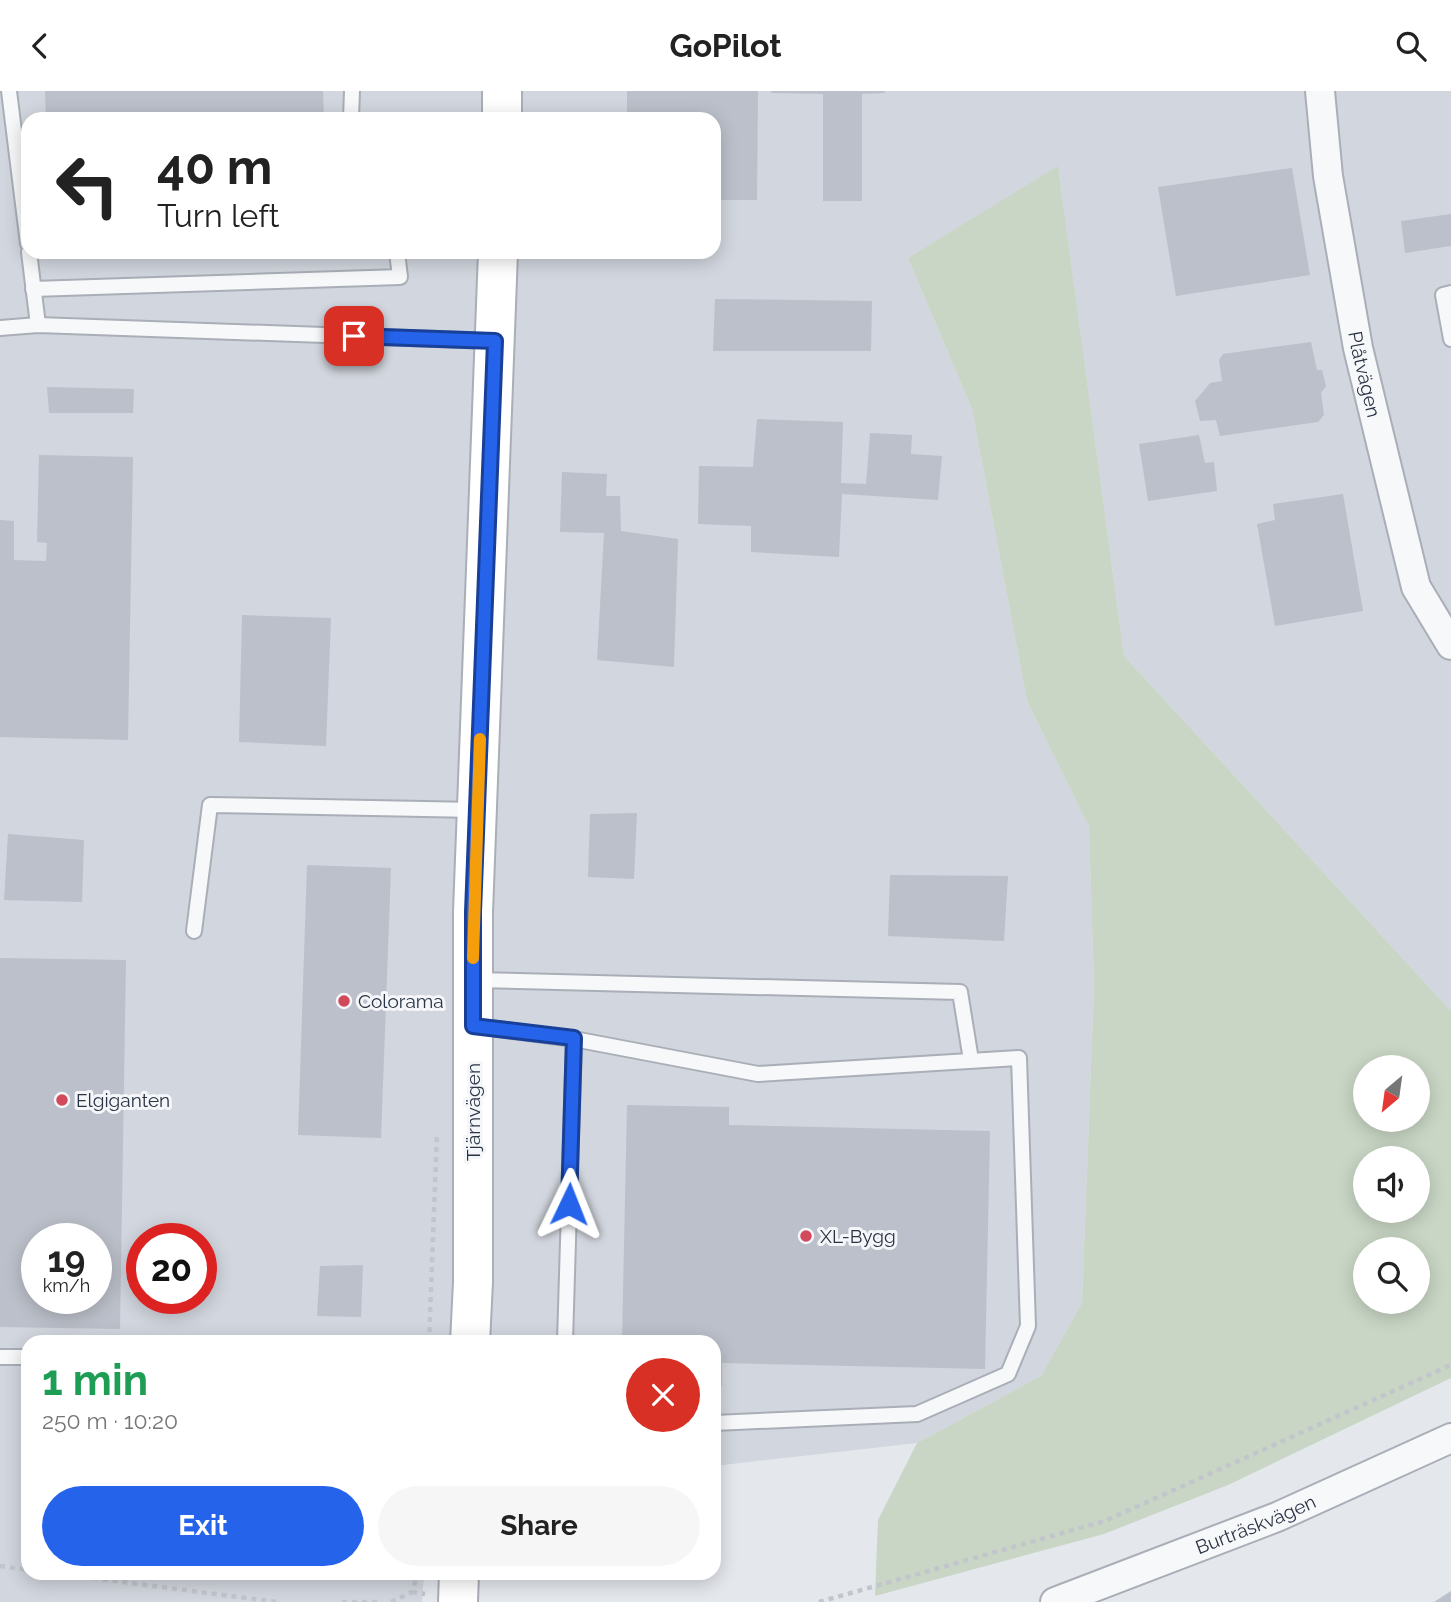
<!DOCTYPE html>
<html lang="en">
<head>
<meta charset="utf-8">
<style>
	body { margin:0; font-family:Raleway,sans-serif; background:#f6f6f6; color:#222; height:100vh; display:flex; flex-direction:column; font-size:26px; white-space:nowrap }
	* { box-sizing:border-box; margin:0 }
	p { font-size:23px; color:#767676 }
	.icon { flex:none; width:38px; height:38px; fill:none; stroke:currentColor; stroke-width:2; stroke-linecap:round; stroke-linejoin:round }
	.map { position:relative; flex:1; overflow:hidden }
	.panel { position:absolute; left:21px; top:1244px; width:700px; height:245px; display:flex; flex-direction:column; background:#fff; border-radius:21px; box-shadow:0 4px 18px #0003 }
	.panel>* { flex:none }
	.banner { position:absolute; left:21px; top:21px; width:700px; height:147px; border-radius:21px; box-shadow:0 4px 18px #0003; background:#fff; color:#222; overflow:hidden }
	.needle { width:46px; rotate:209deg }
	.fabs { position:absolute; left:1353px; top:964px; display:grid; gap:14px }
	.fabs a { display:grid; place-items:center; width:77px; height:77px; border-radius:50%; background:#fff; box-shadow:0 4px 18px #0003; font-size:35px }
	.speed { position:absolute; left:21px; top:1132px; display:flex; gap:14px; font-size:35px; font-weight:700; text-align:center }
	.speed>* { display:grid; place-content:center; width:91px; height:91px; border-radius:50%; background:#fff; box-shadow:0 4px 18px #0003; line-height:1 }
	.speed small { font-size:18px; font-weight:400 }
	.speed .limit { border:10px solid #d22; background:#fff; color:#111 }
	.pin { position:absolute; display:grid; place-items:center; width:60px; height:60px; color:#fff; margin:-30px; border-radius:14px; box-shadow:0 4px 10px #0006 }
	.me { position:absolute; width:77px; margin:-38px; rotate:2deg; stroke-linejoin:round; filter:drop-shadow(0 0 5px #0008) }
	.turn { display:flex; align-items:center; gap:24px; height:147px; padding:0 21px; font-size:32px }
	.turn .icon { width:91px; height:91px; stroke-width:2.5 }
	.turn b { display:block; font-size:49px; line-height:60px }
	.round { display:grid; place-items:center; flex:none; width:74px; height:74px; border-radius:37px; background:#f6f6f6 }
	.head { display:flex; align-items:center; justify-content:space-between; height:119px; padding:0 21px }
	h1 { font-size:42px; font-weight:700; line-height:52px; color:#1e9e55 }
	.button { display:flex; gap:14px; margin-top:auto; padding:14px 21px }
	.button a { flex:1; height:80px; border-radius:42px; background:#2563eb; color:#fff; font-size:28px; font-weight:700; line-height:80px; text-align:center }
	.button a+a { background:#f6f6f6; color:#222 }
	header { display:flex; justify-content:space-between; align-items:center; height:91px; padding:0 21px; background:#fff; font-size:32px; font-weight:700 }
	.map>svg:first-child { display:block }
</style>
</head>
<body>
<header><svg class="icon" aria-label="back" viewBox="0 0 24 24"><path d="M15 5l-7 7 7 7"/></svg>GoPilot<svg class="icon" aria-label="search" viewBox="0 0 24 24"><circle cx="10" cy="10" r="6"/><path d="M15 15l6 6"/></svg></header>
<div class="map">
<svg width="1451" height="1511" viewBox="0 0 1451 1511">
	<rect width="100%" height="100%" fill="#e4e7ec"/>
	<path fill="#d2d6de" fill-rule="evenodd" d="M0 0H1451V920L1124 565 1058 76 908 167 972 318 1027 610 1089 736 1094 896 1082 1212 1041 1285 917 1352 714 1375V1251H28V1482H424L422 1511H0ZM28 28H714V161H28ZM37 1148H96V1208H37ZM142 1148H201V1208H142Z"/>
	<path fill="#c9d6c5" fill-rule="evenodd" d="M1058 75 1124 565 1451 920V1287L1228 1394 1104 1443 875 1505 878 1429 917 1352 1041 1285 1082 1212 1094 896 1089 736 1027 610 972 318 908 167ZM1365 976H1418V1029H1365ZM1365 1068H1418V1120H1365ZM1365 1158H1418V1211H1365Z"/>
	<g fill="#bbc0ca" fill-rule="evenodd">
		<path d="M45 0H323L324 28H46Z"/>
		<path d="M627 0H758L757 109H714V28H627Z"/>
		<path d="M771 0H885V2L862 3V110H823V3L771 2Z"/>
		<path d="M1292 77 1310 184 1176 205 1158 96Z"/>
		<path d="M1451 123V155L1405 162 1401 130Z"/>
		<path d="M715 208 872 210 871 260H713Z"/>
		<path d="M1311 251 1317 279H1322L1326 295 1321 302 1324 324 1318 331 1220 345 1216 329 1200 330 1195 310 1210 292 1222 290 1219 269 1223 263Z"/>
		<path d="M47 296 134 298 133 322H49Z"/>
		<path d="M757 328 843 331 841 392 866 393 870 342 912 344 911 363 942 365 938 409 842 403 839 466 751 461V435L698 433 699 375 753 376Z"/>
		<path d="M1199 344 1205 372 1214 371 1217 400 1148 410 1139 353Z"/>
		<path d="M39 364 133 366 128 649 0 646V429L14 430V469L46 470 47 452 37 451Z"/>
		<path d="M562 381 607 383 606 405H620L621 440 678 448 674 576 597 569 604 442 560 441Z"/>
		<path d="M1343 403 1363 520 1275 535 1257 433 1275 429 1273 413Z"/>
		<path d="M242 524 331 527 326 655 239 651Z"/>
		<path d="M637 722 634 788 588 786 590 723Z"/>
		<path d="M8 743 84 749 82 811 4 809Z"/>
		<path d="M307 774 391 777 381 1047 298 1044Z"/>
		<path d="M890 784 1008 785 1004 850 888 845Z"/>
		<path d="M0 867 126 869 120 1238 0 1236ZM37 1148H96V1208H37Z"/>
		<path d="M627 1014 729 1016V1034L990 1040 985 1278 722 1272V1295H714V1251H622Z"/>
		<path d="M363 1174 361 1226 317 1225 320 1175Z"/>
		<path d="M1451 1500V1511H1434Z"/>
	</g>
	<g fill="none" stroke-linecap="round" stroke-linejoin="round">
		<defs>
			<g id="lane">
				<path d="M9 0 28 153"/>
				<path d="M351 28 352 0"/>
				<path d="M29 161 38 234"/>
				<path d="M33 198 400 186 397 161"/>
				<path d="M1451 202 1443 204 1451 248"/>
				<path d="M0 237 38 234 492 250"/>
				<path d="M194 840 210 714 476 719"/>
				<path d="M475 889 960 901 971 969"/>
				<path d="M475 935 574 948 758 983 1019 967 1028 1235 1008 1283 917 1323 714 1332"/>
				<path d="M565 1251 574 948"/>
				<path d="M0 1266H28"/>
			</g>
			<g id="street">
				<path id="s1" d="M1320 0 1328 85 1358 257 1416 496 1451 554"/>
				<path id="s2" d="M1055 1511 1277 1426 1451 1347"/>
			</g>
			<g id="secondary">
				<path d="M502 0V28"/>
				<path d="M470 1251 473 1191V821L498 161"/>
				<path d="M458 1511 459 1482"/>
			</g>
		</defs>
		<use href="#lane" stroke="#a9aeb7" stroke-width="18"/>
		<use href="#street" stroke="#a9aeb7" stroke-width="32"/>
		<use href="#secondary" stroke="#a9aeb7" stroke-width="42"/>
		<g stroke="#c2c5cb" stroke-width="4.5" stroke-dasharray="5 5" stroke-linecap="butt">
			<path d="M429 1251 437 1042"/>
			<path d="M0 1475 28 1479"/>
			<path d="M53 1482 277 1511"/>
			<path d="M412 1501 425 1503"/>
			<path d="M342 1511H382"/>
			<path d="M391 1511 412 1501 418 1482"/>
			<path d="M819 1511 1105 1430 1451 1274"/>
		</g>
		<use href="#lane" stroke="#f7f8fa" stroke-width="14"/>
		<use href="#street" stroke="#f7f8fa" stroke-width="28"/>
		<use href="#secondary" stroke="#fff" stroke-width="38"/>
	</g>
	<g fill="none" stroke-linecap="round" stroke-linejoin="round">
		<defs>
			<path id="route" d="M354 245 495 250 473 821V935L574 947 569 1113"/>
		</defs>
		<use href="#route" stroke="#184099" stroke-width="18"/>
		<use href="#route" stroke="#2563eb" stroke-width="12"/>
		<path stroke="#f59e0b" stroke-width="12" d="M473 867 480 648"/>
	</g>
	<g fill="#d1495b" stroke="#f4f6f9" stroke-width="2.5">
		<circle cx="344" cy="910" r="7"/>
		<circle cx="62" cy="1009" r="7"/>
		<circle cx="806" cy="1145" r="7"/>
	</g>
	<g text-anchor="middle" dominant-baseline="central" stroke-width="6" stroke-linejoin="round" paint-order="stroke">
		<g font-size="19" fill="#2b3445" stroke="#f4f6f9">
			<text stroke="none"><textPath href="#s1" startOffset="287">Plåtvägen</textPath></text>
			<text transform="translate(473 1021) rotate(-90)">Tjärnvägen</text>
			<text stroke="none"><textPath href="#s2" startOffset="215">Burträskvägen</textPath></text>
		</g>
		<g font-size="19" fill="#2b3445" stroke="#f4f6f9" text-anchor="start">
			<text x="358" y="910">Colorama</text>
			<text x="76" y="1009">Elgiganten</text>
			<text x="820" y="1145">XL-Bygg</text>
		</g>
	</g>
</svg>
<div class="fabs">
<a><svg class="needle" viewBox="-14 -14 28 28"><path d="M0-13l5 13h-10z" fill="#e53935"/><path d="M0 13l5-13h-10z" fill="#767676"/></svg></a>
<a><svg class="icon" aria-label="sound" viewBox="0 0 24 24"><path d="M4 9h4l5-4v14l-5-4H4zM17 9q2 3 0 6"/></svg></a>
<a><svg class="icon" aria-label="search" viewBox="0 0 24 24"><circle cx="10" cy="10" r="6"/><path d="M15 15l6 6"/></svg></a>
</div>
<div class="speed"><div>19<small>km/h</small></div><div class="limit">20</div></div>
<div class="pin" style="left:354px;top:245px;background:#d93025"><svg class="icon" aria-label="arrive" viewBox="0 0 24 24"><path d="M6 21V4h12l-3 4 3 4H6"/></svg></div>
<svg class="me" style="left:569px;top:1113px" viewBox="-20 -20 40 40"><path d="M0-17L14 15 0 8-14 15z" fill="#2563eb" stroke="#fff" stroke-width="4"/></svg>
<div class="banner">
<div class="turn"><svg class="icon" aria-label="left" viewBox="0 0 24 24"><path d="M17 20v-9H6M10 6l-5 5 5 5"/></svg><div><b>40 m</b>Turn left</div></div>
</div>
<section class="panel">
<div class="head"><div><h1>1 min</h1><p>250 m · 10:20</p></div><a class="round" style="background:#d93025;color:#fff"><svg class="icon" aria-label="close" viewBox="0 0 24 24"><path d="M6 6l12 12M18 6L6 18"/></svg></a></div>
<div class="button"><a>Exit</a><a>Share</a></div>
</section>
</div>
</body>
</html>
